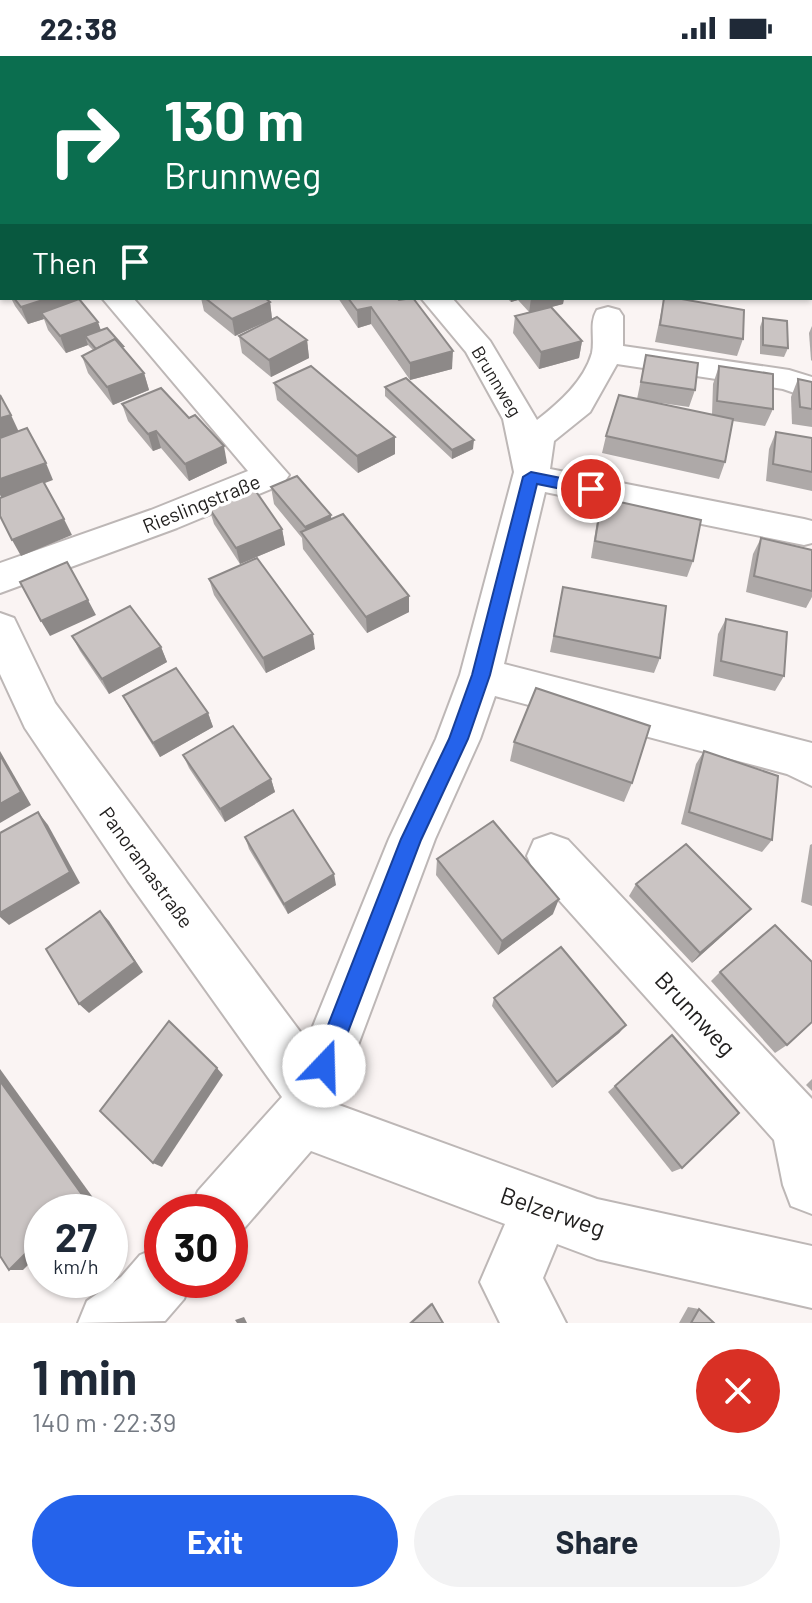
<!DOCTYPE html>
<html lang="en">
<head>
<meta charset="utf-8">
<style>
	body { margin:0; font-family:Barlow,sans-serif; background:#f2f2f3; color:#1f2937; height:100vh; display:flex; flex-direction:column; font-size:30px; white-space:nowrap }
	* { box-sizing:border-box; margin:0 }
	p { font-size:26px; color:#747a83 }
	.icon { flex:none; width:44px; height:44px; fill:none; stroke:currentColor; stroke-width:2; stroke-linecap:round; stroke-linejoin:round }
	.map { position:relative; height:1267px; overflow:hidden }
	.side { display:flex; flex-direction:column; background:#fff; flex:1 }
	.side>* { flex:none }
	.hud { position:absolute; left:0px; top:0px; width:812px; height:244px; box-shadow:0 2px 6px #0004; background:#0b6e4f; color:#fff; overflow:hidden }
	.speed { position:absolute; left:24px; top:1138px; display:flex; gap:16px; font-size:40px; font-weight:700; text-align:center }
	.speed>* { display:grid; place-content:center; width:104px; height:104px; border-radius:50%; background:#fff; box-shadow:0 2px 6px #0004; line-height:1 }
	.speed small { font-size:20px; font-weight:400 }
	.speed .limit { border:12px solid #d22; background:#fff; color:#111 }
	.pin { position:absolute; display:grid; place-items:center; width:68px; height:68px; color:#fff; margin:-34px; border:4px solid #fff; border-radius:50%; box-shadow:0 2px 8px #0007 }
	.me { position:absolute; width:88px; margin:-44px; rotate:21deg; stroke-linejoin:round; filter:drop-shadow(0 0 6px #0008) }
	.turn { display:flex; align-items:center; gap:28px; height:168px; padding:0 32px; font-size:36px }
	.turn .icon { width:104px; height:104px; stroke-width:2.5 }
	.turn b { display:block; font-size:56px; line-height:68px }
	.then { display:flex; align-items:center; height:76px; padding:0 32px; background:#0003; gap:16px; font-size:30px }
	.round { display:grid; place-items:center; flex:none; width:84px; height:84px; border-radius:42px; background:#f2f2f3 }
	.head { display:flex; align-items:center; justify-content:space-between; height:136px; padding:0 32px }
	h1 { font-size:48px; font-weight:700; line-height:60px }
	.cta { display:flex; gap:16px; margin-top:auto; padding:16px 32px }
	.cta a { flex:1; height:92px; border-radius:48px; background:#2563eb; color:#fff; font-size:32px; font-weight:700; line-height:92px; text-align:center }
	.cta a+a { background:#f2f2f3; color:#1f2937 }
	.status { display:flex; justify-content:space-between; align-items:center; height:56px; padding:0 40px; background:#fff; direction:ltr }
	.status svg { height:22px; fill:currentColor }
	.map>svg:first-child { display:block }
</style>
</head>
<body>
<div class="status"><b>22:38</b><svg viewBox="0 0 49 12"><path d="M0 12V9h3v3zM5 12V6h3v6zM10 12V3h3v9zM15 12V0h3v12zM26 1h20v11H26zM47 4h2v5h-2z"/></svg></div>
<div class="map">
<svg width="812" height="1267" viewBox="0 0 812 1267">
	<rect width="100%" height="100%" fill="#faf4f3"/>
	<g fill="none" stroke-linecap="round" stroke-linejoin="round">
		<defs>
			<g id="minor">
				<path d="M237 0H259L260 2H238Z"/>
				<path d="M0 77H2L0 94Z"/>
				<path d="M102 242H133L289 419 283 428 177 472 0 537V507L151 454 248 415Z"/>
				<path d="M421 242H452L490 285 537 364C559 347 584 325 592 297 595 282 589 267 597 254L608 251 619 254 623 260V290L789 314 812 321V343L783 333 617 308 590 356 554 385 550 413 804 463 812 465V487L804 489 545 436 504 608 812 687V730L787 718 495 640 480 683 435 783 336 1048 597 1143 812 1190V1252L597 1203 557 1188 543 1222 566 1267H500L480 1226 505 1168 311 1095 240 1177 230 1181V1156H189L198 1135 282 1041 128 825 25 672 0 618V557L14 562 55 647 307 985 389 783 436 683 460 619 514 416 503 363 466 296Z"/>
				<path d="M551 778 568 784 812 1043V1158L791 1150 783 1129 774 1084 534 816 527 800 534 784Z"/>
				<path d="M162 1190V1224H191L184 1243 165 1265 78 1267 87 1245 121 1221 140 1199Z"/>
			</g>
		</defs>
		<use href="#minor" stroke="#bdb7b6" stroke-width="4"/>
		<use href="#minor" fill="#fff" fill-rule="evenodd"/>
	</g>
	<g fill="#aea9a8">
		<path d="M0 0H15L2 2V20H0Z"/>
		<path d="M11 242H77L101 274 123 290 124 294 144 317 149 334 113 349 88 317 82 300 93 294 88 289 66 297 48 274 44 263 28 268 15 250Z"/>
		<path d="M201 242H265L270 246 272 263 235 280 204 255Z"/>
		<path d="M338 242H397L452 313 410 324 371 268 358 272Z"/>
		<path d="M507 242H564L563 248 551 251 582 285 579 302 539 313 513 277 515 260 529 256 518 244 511 246Z"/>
		<path d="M664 242 743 283 737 300 655 286Z"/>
		<path d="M763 262 788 292 784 301 760 298V271Z"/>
		<path d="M812 270V305L811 304 809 277Z"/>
		<path d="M239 280 307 284 309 302 271 321 242 297Z"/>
		<path d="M646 299 695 334 689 351 640 344 712 359 713 328 719 310 773 353 765 370 733 365 725 406 719 423 602 397 606 380 637 343Z"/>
		<path d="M798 323 812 326V371L792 368 791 341Z"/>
		<path d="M274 327 395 398 358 417 277 344Z"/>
		<path d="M385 331 473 393 452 403 385 340Z"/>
		<path d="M122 348 227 407 189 425 161 392 153 395 128 365Z"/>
		<path d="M776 376 812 382V435L766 425 769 393Z"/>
		<path d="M271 431 331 463 409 556 367 577 303 493 302 482 274 448Z"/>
		<path d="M602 442 693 505 687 521 591 502 598 459Z"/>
		<path d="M209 452 282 473 285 489 240 508 214 468Z"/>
		<path d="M761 482 812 535V541L806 552 746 536 753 498Z"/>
		<path d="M209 523 315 593 266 617 214 539Z"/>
		<path d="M563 531 660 602 654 617 550 596Z"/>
		<path d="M726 563 784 620 775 635 713 620 718 578Z"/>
		<path d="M72 580 161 591 167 606 109 638 80 595Z"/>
		<path d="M123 640 208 657 213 671 160 701 131 655Z"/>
		<path d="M514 686 632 727 624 746 510 705Z"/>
		<path d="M704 695 772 784 762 796 681 768 696 708Z"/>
		<path d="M183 699 271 723 275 736 225 766 189 712Z"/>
		<path d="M245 781 336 829 288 858 249 793Z"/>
		<path d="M812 788V850L801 846 810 789Z"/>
		<path d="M437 803 553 858 498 899 436 819Z"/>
		<path d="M636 828 741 863 692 907 629 840Z"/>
		<path d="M720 916 787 989 775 997 711 925Z"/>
		<path d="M494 942 626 969 619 977 552 1032 492 950Z"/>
		<path d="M672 979 682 1112 672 1116 608 1036Z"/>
		<path d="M812 1023V1035L806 1029Z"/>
		<path d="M431 1247 443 1267H409Z"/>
		<path d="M688 1251 699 1253 714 1267H679Z"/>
	</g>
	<g fill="#8d8988">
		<rect x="92" y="0" width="26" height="2"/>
		<path d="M1 32 2 64H0V48Z"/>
		<path d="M49 242H77L79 251 41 257 44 263 28 268 21 251Z"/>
		<path d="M511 242H518V244L511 246Z"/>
		<path d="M531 242H564L563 248 529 257Z"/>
		<path d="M270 246 272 263 235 280 232 263Z"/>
		<path d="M371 251V268L358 272 357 254Z"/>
		<path d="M98 266 104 283 85 280 88 289 66 297 60 280Z"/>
		<path d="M307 284 309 302 271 321 269 304Z"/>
		<path d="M582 285 579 302 539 313 541 296Z"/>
		<path d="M453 295 452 313 410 324V307Z"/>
		<path d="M144 317 149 334 113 349 107 331Z"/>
		<path d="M11 359 19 376 0 382V362Z"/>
		<path d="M156 375 161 392 153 395 148 378Z"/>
		<path d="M395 381V398L358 417 357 400Z"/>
		<path d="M474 384 473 393 452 403V394Z"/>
		<path d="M224 390 227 407 189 425 185 408Z"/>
		<path d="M46 407 53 424 2 443 0 439V423Z"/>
		<path d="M331 459 332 476 306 483 305 471Z"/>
		<path d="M64 463 72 479 21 500 12 484Z"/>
		<path d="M282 473 285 489 240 508 236 492Z"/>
		<path d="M409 540V556L367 577 366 561Z"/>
		<path d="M88 544 96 559 50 580 41 565Z"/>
		<path d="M313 578 315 593 266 617 263 602Z"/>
		<path d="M161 591 167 606 109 638 102 623Z"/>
		<path d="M208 657 213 671 160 701 153 687Z"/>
		<path d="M0 695 31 749 0 767Z"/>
		<path d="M271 723 275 736 225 766 220 753Z"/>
		<path d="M38 756 48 769 80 827 9 869 0 861V857Z"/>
		<path d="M334 818 336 829 288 858 284 848Z"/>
		<path d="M559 843 553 858 498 899 502 885Z"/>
		<path d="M751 853 741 863 692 907 700 897Z"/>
		<path d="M100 855 109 865 143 916 89 957 79 948Z"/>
		<path d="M626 969 619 977 552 1032 557 1026Z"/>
		<path d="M217 1012 223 1019 162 1111 153 1107Z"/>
		<path d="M0 1013 94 1143 81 1156H67L0 1025Z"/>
		<path d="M42 1181V1195L23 1214H9Z"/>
		<path d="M244 1261 247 1267H237L235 1264Z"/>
	</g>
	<g fill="#cac4c3" stroke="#8d8988" stroke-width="2">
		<path d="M0 0H10L11 2H2V4H0Z"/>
		<path d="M64 0H92V2H47Z"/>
		<path d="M117 0H144L145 2H118Z"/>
		<path d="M180 0H221L222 2H180Z"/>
		<path d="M0 175H2V195L0 196Z"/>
		<path d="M14 242H49L21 251Z"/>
		<path d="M205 242H265L270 246 232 263Z"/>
		<path d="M348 242H397L399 244 413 242 453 295 410 307 371 251 357 254Z"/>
		<path d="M664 242H676L744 254 743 283 660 269Z"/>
		<path d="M79 243 98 266 60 280 41 257Z"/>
		<path d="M551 251 582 285 541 296 515 260Z"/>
		<path d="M277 261 307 284 269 304 239 280Z"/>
		<path d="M763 262 787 265 788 292 763 289Z"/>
		<path d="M107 272 123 290H121L115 283 96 293 85 280Z"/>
		<path d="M115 283 144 317 107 331 82 300Z"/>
		<path d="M646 299 698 307 695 334 641 326Z"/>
		<path d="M311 310 395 381 357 400 274 327Z"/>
		<path d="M719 310 773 318V353L717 345Z"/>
		<path d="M406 322 474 384 452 394 385 331Z"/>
		<path d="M798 323 812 326V353L800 351Z"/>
		<path d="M161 332 189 362 195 359 224 390 185 408 156 375 148 378 122 348Z"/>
		<path d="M0 339 11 359 0 362Z"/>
		<path d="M619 339 733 363 725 406 606 380Z"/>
		<path d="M27 372 46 407 0 423V382Z"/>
		<path d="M776 376 812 382V416L773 408Z"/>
		<path d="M297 420 331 459 305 471 271 431Z"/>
		<path d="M43 425 64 463 12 484 0 460V442Z"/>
		<path d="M255 434 282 473 236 492 209 452Z"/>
		<path d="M602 442 701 464 693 505 595 485Z"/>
		<path d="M343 458 409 540 366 561 301 476Z"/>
		<path d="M761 482 812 494V535L754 520Z"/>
		<path d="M257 502 313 578 263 602 209 523Z"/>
		<path d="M67 506 88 544 41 565 20 526Z"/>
		<path d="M563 531 666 550 660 602 554 580Z"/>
		<path d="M130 550 161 591 102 623 72 580Z"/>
		<path d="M726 563 787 576 784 620 721 605Z"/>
		<path d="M176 612 208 657 153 687 123 640Z"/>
		<path d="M536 632 650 670 632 727 514 686Z"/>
		<path d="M233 670 271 723 220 753 183 699Z"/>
		<path d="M704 695 778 720 772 784 689 756Z"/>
		<path d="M0 699 21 736 0 748Z"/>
		<path d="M293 754 334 818 284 848 245 781Z"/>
		<path d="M38 756 70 816 0 857V777Z"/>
		<path d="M493 765 559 843 502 885 437 803Z"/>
		<path d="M686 788 751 853 700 897 636 828Z"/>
		<path d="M100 855 135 906 79 948 46 893Z"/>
		<path d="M775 869 812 906V966L787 989 720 916Z"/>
		<path d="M561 891 626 969 557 1026 494 942Z"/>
		<path d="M169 965 217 1012 153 1107 100 1055Z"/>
		<path d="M672 979 739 1057 682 1112 615 1030Z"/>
		<path d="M0 1025 83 1140 67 1156H42V1181L9 1214 0 1200Z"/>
		<path d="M432 1248 443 1267H411Z"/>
		<path d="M699 1253 714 1267H691Z"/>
	</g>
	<path fill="#2563eb" stroke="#184099" stroke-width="2" d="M531 416 591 428 599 433 591 439 537 428 490 619 468 683 421 784 332 1018 324 1022 315 1018 312 1010 401 783 449 683 472 619 523 421Z"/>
	<g text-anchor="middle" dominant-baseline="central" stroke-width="7" stroke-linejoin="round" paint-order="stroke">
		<g font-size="18" fill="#22201f" stroke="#fff">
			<text transform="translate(497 325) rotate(59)">Brunnweg</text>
		</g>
		<g font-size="20" fill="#22201f" stroke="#fff">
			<text transform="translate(201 447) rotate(-22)">Rieslingstraße</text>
			<text transform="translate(147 811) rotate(54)">Panoramastraße</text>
		</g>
		<g font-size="24" fill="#22201f" stroke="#fff">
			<text transform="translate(696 957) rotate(47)">Brunnweg</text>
			<text transform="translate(553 1155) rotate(19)">Belzerweg</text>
		</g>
	</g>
</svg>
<div class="speed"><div>27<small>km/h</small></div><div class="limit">30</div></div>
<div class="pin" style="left:591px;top:433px;background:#d93025"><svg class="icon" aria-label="arrive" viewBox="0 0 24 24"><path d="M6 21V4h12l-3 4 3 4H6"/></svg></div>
<svg class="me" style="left:324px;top:1010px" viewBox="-20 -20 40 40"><circle r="19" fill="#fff"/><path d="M0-13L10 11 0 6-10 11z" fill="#2563eb"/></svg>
<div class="hud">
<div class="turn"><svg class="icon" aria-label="right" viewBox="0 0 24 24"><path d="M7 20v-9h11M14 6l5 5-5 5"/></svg><div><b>130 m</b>Brunnweg</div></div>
<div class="then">Then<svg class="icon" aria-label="arrive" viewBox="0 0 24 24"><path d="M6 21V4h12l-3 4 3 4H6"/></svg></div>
</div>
</div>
<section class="side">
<div class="head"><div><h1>1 min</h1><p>140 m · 22:39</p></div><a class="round" style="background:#d93025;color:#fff"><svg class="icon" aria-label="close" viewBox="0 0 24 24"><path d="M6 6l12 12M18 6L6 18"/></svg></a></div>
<div class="cta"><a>Exit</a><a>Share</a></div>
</section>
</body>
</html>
